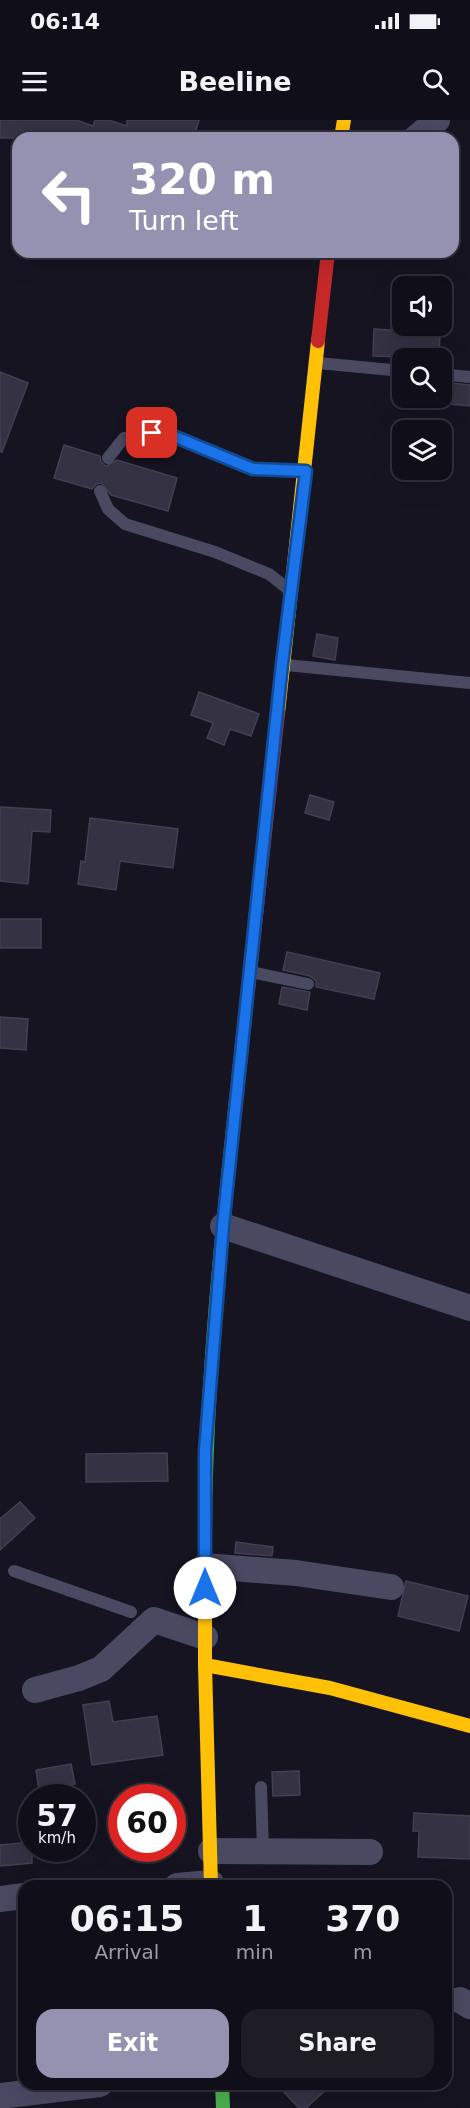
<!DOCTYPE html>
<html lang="en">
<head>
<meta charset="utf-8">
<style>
	body { margin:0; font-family:"DejaVu Sans",sans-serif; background:#1e1d26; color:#f1f3f6; height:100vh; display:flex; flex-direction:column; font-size:22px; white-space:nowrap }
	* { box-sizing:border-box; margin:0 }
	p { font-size:20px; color:#9c9ca2 }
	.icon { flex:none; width:33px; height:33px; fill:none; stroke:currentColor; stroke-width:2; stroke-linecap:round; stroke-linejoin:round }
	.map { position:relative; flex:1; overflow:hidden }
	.side { position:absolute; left:18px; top:1760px; width:434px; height:210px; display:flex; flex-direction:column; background:#100f19; border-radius:18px; box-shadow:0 6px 24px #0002,0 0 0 2px #302f38 }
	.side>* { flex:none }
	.hud { position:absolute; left:12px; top:12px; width:447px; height:126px; border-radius:18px; box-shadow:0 6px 24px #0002,0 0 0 2px #302f38; background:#9591b1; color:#fff; overflow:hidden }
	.tools { position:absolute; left:392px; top:156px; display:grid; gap:12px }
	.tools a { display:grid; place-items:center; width:60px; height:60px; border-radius:12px; background:#100f19; box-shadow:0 6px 24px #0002,0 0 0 2px #302f38; font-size:30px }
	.speed { position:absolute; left:18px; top:1664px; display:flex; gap:12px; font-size:30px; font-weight:700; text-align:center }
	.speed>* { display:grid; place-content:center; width:78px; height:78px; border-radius:50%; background:#100f19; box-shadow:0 6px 24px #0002,0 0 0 2px #302f38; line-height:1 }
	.speed small { font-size:15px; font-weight:400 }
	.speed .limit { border:9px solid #d22; background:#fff; color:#111 }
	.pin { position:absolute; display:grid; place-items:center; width:51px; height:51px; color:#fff; margin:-26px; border-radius:12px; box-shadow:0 3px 9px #0006 }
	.me { position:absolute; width:66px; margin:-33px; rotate:0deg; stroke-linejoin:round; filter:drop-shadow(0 0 4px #0008) }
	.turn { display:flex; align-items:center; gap:21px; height:126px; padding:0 18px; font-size:27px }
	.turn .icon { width:78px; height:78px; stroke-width:2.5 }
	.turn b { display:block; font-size:42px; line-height:51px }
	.eta { display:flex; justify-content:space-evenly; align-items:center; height:102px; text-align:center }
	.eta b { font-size:36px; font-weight:700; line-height:42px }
	.cta { display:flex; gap:12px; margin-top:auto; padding:12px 18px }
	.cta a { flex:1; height:69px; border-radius:18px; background:#9591b1; color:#fff; font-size:24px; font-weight:700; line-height:69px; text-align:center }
	.cta a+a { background:#1e1d26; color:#f1f3f6 }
	.status { display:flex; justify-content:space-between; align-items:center; height:42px; padding:0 30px; background:#100f19; direction:ltr }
	.status svg { height:16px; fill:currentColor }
	header { display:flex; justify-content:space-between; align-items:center; height:78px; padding:0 18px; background:#100f19; font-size:27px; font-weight:700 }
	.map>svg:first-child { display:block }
</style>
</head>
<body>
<div class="status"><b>06:14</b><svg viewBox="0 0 49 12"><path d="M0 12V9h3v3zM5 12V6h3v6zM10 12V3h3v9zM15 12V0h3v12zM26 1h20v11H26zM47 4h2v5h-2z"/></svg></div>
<header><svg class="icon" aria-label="menu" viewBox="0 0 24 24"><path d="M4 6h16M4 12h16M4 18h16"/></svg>Beeline<svg class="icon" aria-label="search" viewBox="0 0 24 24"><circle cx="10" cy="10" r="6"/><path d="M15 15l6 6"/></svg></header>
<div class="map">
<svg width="470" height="1988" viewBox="0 0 470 1988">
	<rect width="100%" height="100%" fill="#161421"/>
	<g fill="#343243" stroke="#433f54" stroke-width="1.5">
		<path d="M0 0H76L93 6 95 0H108L127 6V0H199L194 18H0Z"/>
		<path d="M374 209 440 213 439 238 373 236Z"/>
		<path d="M0 252 28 263 2 332H0Z"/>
		<path d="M443 262 470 265V286L440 283Z"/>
		<path d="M64 325 100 336 101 342 106 346 117 340 177 358 168 391 111 375 101 363 96 364 92 369 54 358Z"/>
		<path d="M317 514 338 518 335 540 313 536Z"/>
		<path d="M199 572 259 594 251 616 230 609 224 625 207 618 213 603 191 595Z"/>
		<path d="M310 675 334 682 329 700 305 693Z"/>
		<path d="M0 687 51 690 50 712 32 711 28 764 0 761Z"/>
		<path d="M90 698 178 709 173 748 120 741 116 770 78 764 81 741 85 742Z"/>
		<rect x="0" y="799" width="41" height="29"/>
		<path d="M287 832 380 853 374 879 316 867V861L310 856 283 850Z"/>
		<path d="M282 867 310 872 307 890 279 884Z"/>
		<path d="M0 897 28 899 26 930 0 928Z"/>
		<path d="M167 1333 168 1361 86 1362V1334Z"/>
		<path d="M20 1382 35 1398 0 1430V1399Z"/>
		<path d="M236 1422 273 1427 272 1436 235 1433Z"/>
		<path d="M406 1461 468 1476 459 1511 398 1496Z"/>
		<path d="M109 1581 113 1602 157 1596 163 1635 92 1645 83 1585Z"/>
		<path d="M71 1644 75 1664 39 1670 36 1650Z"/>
		<path d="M299 1651 300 1675 273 1676 272 1652Z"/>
		<path d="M414 1693 470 1696V1739L418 1737 419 1711H413Z"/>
		<path d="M32 1722V1743L0 1746V1725Z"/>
		<path d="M276 1964H332L306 1988H299Z"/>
	</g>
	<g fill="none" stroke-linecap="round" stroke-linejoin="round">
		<g stroke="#4a4962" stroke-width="12">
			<path d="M318 243 402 251"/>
			<path d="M441 254 470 257"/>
			<path d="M108 338 124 318 166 313 253 349 302 351"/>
			<path d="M100 371 108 389 125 404 215 432 269 454 288 469"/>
			<path d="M286 545 470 563"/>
			<path d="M251 852 308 864"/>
			<path d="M14 1451 131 1492"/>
			<path d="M261 1667 263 1731"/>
		</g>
		<g stroke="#4a4962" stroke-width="26">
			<path d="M416 18 437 0"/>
			<path d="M223 1106 470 1188"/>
			<path d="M205 1446 296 1453 391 1467"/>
			<path d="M35 1570 79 1558 101 1549 154 1500 205 1517"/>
			<path d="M211 1731 370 1732"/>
			<path d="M177 1766 211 1763"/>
			<path d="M0 1779 24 1776"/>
			<path d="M460 1880 470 1886"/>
			<path d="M0 1976 100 1964"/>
		</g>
		<g stroke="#4caf50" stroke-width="14">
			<path d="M205 1422C205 1253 225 1084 243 916"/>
			<path d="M222 1964 223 1988"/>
		</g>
		<g stroke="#ffc107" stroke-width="14">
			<path d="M341 18 344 0"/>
			<path d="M278 593 318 221"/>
			<path d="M205 1422V1545L211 1766"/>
			<path d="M205 1545 330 1568 470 1606"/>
		</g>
		<g stroke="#c62828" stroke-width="14">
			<path d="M318 221 328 132"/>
			<path d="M243 916 278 593"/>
		</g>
	</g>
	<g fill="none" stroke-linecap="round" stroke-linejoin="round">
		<defs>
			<path id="route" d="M152 313H166L253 349 306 351 282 544 223 1106 205 1331V1468"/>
		</defs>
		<use href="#route" stroke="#114b97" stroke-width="15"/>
		<use href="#route" stroke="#1a73e8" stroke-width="10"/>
	</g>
</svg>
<div class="tools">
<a><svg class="icon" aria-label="sound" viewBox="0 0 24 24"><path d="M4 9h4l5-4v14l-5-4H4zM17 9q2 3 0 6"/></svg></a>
<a><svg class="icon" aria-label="search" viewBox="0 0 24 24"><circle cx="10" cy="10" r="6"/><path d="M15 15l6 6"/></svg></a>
<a><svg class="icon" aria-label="layers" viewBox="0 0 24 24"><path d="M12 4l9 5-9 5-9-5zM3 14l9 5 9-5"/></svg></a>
</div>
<div class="speed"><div>57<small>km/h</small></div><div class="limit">60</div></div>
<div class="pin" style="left:152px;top:313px;background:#d93025"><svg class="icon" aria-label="arrive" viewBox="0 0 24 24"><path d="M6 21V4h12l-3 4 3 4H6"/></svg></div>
<svg class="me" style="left:205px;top:1468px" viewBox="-20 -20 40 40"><circle r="19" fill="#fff"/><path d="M0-13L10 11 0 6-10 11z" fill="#1a73e8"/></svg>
<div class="hud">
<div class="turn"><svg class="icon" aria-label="left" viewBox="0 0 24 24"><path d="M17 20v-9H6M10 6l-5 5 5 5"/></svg><div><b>320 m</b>Turn left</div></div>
</div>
<section class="side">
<div class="eta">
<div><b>06:15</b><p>Arrival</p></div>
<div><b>1</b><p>min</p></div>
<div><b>370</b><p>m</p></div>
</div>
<div class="cta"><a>Exit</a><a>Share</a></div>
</section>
</div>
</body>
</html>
